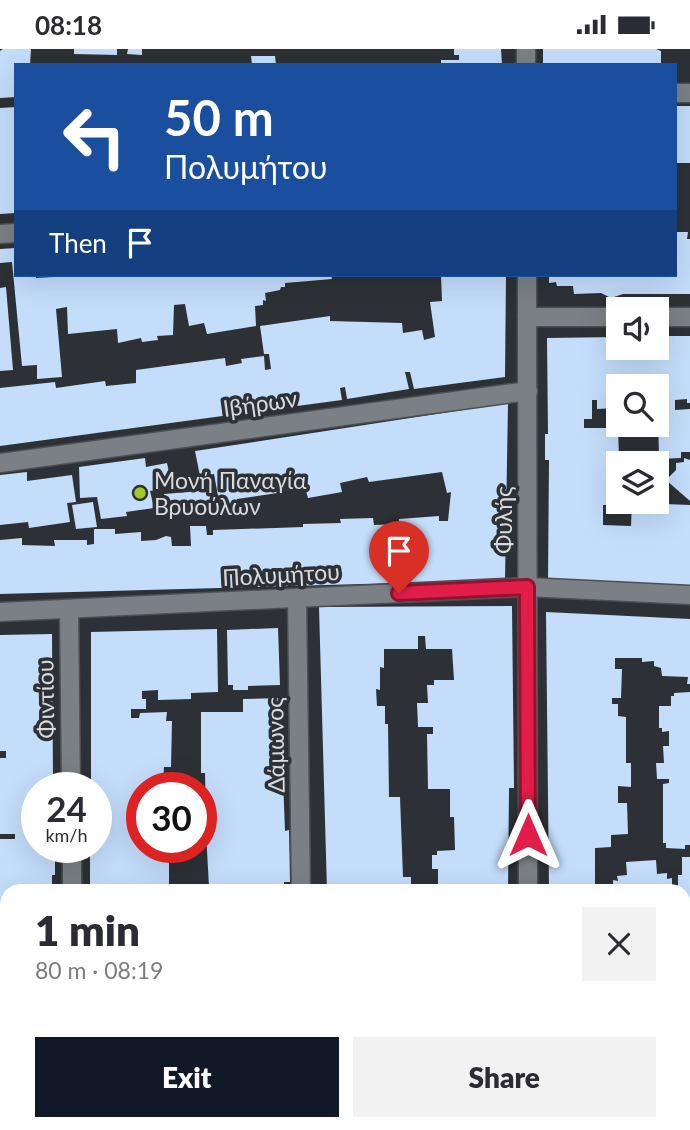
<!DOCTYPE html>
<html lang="en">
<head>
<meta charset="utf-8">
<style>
	body { margin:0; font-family:Lato,sans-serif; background:#f2f2f3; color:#2b2b33; height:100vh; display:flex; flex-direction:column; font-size:26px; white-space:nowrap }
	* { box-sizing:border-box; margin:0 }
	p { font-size:23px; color:#7c7c81 }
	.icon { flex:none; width:38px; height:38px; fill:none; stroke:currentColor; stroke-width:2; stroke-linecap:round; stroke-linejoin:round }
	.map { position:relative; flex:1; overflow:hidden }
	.panel { position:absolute; left:0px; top:835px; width:691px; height:247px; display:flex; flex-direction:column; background:#fff; border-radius:21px 21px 0 0; box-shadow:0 7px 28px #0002 }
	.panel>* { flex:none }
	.guide { position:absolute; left:14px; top:14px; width:663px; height:214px; border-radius:0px; box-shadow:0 7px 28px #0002; background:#1a4fa0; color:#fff; overflow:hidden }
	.tools { position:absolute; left:606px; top:248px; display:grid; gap:14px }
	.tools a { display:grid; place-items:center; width:63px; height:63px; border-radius:0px; background:#fff; box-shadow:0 7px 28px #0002; font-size:35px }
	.speed { position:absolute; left:21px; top:723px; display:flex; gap:14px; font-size:35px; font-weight:700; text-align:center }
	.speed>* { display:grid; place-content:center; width:91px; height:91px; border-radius:50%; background:#fff; box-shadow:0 7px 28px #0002; line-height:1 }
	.speed small { font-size:18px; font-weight:400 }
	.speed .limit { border:10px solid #d22; background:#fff; color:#111 }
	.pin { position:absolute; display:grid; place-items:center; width:60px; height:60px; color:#fff; margin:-72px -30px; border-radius:50% 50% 50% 0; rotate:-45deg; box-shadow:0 0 7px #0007 }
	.pin .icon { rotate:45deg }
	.me { position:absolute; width:77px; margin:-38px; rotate:0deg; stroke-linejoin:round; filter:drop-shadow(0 0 5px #0008) }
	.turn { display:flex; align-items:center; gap:24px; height:147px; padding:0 35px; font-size:32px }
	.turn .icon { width:91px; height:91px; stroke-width:2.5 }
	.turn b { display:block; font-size:49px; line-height:60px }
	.then { display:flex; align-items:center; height:66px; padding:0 35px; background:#0003; gap:14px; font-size:26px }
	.round { display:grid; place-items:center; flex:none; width:74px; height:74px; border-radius:0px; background:#f2f2f3 }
	.summary { display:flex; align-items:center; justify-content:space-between; height:119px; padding:0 35px }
	h1 { font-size:42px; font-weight:800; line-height:52px }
	.primary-button { display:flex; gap:14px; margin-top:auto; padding:14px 35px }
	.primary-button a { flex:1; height:80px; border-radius:0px; background:#111827; color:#fff; font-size:28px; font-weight:800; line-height:80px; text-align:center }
	.primary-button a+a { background:#f2f2f3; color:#2b2b33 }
	.status { display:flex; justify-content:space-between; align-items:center; height:49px; padding:0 35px; background:#fff; direction:ltr }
	.status svg { height:19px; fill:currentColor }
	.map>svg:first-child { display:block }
</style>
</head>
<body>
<div class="status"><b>08:18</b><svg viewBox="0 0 49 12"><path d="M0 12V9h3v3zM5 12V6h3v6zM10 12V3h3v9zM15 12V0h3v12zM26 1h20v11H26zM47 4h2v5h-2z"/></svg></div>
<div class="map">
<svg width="690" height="1081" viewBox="0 0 690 1081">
	<rect width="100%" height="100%" fill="#2d3135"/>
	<g fill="#c3ddfb">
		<path d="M3 0H31L30 16H16V48L0 49V2Z"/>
		<path d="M74 0H117V6L74 5Z"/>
		<path d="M128 0H142V6L127 5Z"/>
		<path d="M454 0H501L502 16H441V11H459V6H454Z"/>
		<path d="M543 0H656L661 2V16H543Z"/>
		<path d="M251 7H275L276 16H252Z"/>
		<path d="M677 57H690V114H676Z"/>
		<path d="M16 58V164L0 165V59Z"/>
		<path d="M676 183H688L687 190H690V245H623L611 249 601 244 574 245 573 237H557L556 233 549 234V226H676Z"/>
		<path d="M16 199V226H36V229L54 228V226H331L332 230 285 234V238H281L280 241 265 244 266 252 263 251V256L255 257 256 277 207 285 204 274 189 277 185 255 174 256 173 286 157 287 158 291 142 293 141 289 118 294 117 280 68 285 67 258 56 260 62 328 37 330V316L22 317 12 213 0 214V200Z"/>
		<path d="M441 226H506L505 328 414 340 410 323H405L409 340 347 350 345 338 340 339 342 351 0 397V339L55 333 56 339 105 332 106 337 136 334V321L225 309 226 317 242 314 241 310 264 307 265 321 271 320 269 305H264L260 277 330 267V272L402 274 403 284 422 281 424 291 435 288 430 253 442 252Z"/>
		<path d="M6 238 13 321 0 322V239Z"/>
		<path d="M656 287H690V354H687V350L675 351V361L690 360V403H681V409L659 410 658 361H661V350H656V338H618V359L597 360V351H592V370H584V379H618L619 409H622L623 415 614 416V456H603V476L631 477 632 453H656V447L666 448 665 455 690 456V540L548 533 549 411H545V385H548L547 289 618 288V299H656Z"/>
		<path d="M508 354 505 531 0 545V491L22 489V496L55 497 54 491H87V496L94 495V480H115V485L141 483V492L156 491 166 487 171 488 172 497H191L190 477H206L207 486H213V481L303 478V475L341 474 340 470 373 469 374 476 399 475V470L439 467V472H448L451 443 447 444 442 423 369 433 367 428 340 434 342 443 308 449 306 442 300 443 298 437 283 440 284 443 237 450 238 455 220 458 214 425 200 427 195 402Z"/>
		<path d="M145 409 146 418 167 414 172 438 150 442 154 459 126 463 127 467 101 470 97 448 80 449 79 418Z"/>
		<path d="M684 409 690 411V452L666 431 676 421V414L684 413Z"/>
		<path d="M27 423V432L72 426 76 453 67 454 70 473 29 479 28 473 0 476V426Z"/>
		<path d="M213 441 215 463 166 467 164 445Z"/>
		<path d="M93 453 97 478 76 480 72 456Z"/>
		<path d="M512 557 514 739H509L508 842H433V836H438V820H432V806H437V802L455 801 454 768H450V740H428L427 685H433V678H418L417 654H428L427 636H434V631H454L452 600H426L425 587H418V600H384V619L380 618V641L376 640 377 657H385V675H388L389 748H400L403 828H411V842H327L319 558Z"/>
		<path d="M546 563 690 570V635H687L688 628 662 627 661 619 654 617V612L642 613V609H615V620H622L621 649H612V655H618V667L626 668V714H631V738L618 737V754H627L628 785 611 786V798L595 799V842H549Z"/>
		<path d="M278 579 280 636 248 637V641H233V636H228L227 581Z"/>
		<path d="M217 580 218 643 191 644V650L158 651V641L142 642V650H146V660H131V669H139L140 664 167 663 166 672H172L171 718H164L163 734 177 735V738H142V798H169V836H90V798H96V738H91V583Z"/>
		<path d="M52 585 53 731H57V738H37V798H52V801H55V826H52V842H7V942H0V790H15V785H0V709H6V702H0V586Z"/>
		<path d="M690 643V796H685V800L666 799V794H663V735L669 734V730H657L656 714H664L663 697H669V682L662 683V679H659V657H671V647H674V644Z"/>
		<path d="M280 649 285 782 289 781 290 833H284V842H223L222 837 209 838 206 783H212V772L206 773 205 724H201V663H243V650Z"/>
		<path d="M682 808H690V894H684V842H678V826H682Z"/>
		<path d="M656 811 657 825 667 824V830L672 829V842H613V831L618 832 617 827 627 826 626 813Z"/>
		<path d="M684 935H690V1081H667V1074H684Z"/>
		<path d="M0 976H7V1074H51V1081H3V1065H0Z"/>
		<path d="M95 1074H161V1077H155V1081H95Z"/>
		<path d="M211 1074H285L286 1081H211Z"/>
		<rect x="328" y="1074" width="47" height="7"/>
		<path d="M514 1074V1081H398V1075Z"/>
		<rect x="551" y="1074" width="94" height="7"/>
	</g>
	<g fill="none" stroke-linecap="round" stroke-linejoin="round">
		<defs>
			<g id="street">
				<path d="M526 0V16"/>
				<path d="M676 44H690"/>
				<path d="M0 185 16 184"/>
				<path d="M527 226 528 842"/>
				<path d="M527 268H618"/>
				<path d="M656 268H690"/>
				<path d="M0 414 528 342"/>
				<path d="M297 549 301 842"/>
				<path d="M69 560 71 738"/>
				<path d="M0 563 527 538 690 546"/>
				<path d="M72 798V842"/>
				<path d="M684 909 690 908"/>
				<path d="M0 955 7 954"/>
				<path d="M75 1074V1081"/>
				<path d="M305 1074V1081"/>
				<path d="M529 1074V1081"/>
			</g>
		</defs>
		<use href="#street" stroke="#4c4f53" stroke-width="21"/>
		<use href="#street" stroke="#7b8085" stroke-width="18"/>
	</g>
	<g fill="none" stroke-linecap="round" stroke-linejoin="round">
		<defs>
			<path id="route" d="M399 544 527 538 528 786"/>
		</defs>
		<use href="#route" stroke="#92132f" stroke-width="18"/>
		<use href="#route" stroke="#e11d48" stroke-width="12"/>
	</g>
	<circle fill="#a3c927" stroke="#2d3135" stroke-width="2.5" cx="140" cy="444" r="7"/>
	<g text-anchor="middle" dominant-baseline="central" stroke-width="7" stroke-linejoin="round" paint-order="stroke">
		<g font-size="23" fill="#d8dbde" stroke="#2d3135">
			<text transform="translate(260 354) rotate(-8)">Ιβήρων</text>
			<text transform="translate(503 471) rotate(-90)">Φυλής</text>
			<text transform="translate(281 525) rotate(-3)">Πολυμήτου</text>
			<text transform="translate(45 650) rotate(-91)">Φιντίου</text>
			<text transform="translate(275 696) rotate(-91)">Δάμωνος</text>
		</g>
		<g font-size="23" fill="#d8dbde" stroke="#2d3135" text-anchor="start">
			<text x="154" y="431">Μονή Παναγία<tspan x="154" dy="26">Βρυούλων</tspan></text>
		</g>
	</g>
</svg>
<div class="tools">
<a><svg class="icon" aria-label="sound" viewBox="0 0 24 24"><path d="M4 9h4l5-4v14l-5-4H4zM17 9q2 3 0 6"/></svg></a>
<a><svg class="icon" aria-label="search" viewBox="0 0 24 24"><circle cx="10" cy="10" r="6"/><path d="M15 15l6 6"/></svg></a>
<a><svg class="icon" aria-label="layers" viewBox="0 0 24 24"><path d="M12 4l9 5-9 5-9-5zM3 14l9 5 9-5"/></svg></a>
</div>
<div class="speed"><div>24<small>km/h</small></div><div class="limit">30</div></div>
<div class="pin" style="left:399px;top:544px;background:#d93025"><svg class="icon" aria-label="arrive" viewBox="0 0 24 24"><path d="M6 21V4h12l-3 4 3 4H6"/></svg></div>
<svg class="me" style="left:528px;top:786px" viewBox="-20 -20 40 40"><path d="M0-17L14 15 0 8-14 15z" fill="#e11d48" stroke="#fff" stroke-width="4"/></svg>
<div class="guide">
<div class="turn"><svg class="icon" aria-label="left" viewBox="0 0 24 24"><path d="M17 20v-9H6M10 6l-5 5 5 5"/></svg><div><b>50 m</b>Πολυμήτου</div></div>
<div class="then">Then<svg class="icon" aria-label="arrive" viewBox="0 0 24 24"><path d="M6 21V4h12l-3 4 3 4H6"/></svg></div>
</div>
<section class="panel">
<div class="summary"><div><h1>1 min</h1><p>80 m · 08:19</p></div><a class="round"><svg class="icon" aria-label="close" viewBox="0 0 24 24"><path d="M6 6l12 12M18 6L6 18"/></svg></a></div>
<div class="primary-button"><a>Exit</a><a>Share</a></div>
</section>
</div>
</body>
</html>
